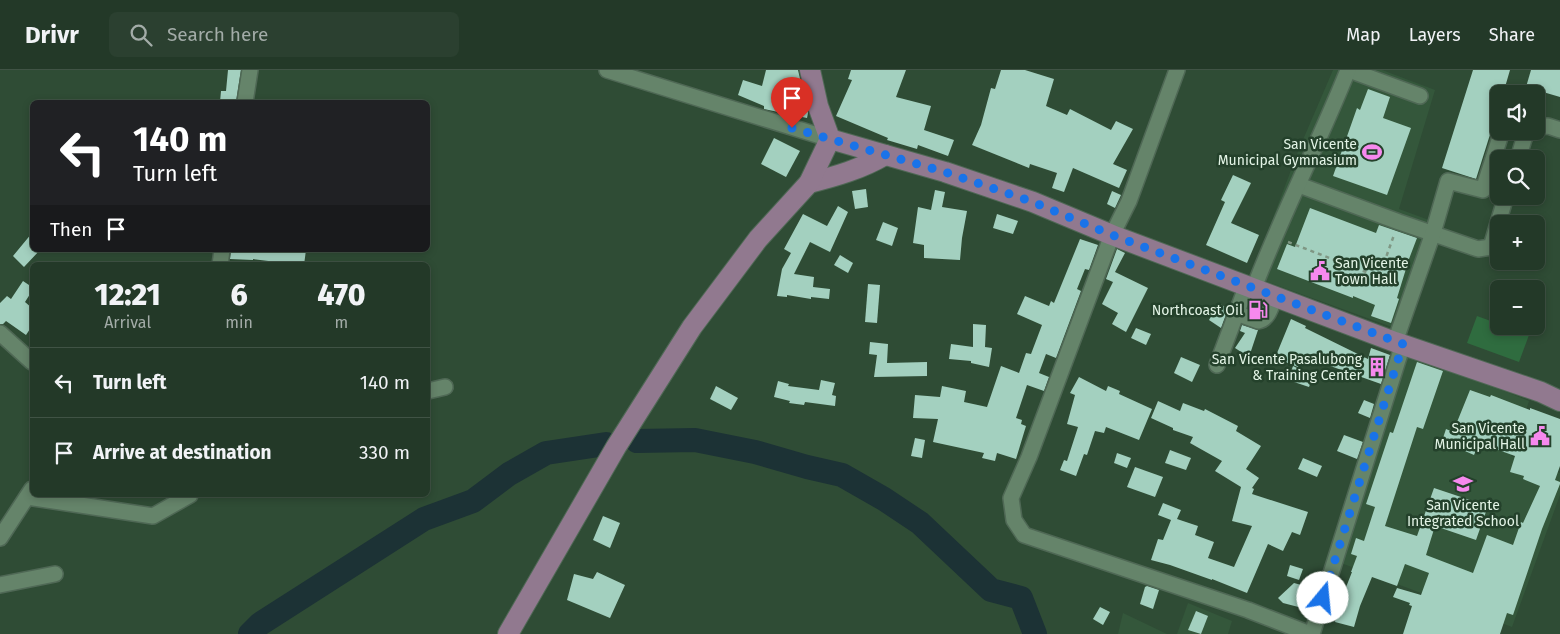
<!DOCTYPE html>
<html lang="en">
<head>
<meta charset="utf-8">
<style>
	body { margin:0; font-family:"Fira Sans",sans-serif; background:#2b4030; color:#f1f3f6; height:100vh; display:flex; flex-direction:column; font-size:19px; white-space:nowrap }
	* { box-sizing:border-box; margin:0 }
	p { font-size:16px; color:#a3aca8 }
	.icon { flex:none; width:28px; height:28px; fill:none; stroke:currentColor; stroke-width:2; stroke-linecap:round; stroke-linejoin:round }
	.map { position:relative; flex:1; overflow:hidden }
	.drawer { position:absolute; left:30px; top:192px; width:400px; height:235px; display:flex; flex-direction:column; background:#233928; border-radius:8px; box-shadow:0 2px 8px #0003,0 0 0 1px #405345 }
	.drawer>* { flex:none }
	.guide { position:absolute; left:30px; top:30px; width:400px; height:152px; border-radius:8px; box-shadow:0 2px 8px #0003,0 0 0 1px #405345; background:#202124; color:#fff; overflow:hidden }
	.tools { position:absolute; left:1490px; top:15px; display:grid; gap:10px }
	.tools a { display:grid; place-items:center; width:55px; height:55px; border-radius:8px; background:#233928; box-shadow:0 2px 8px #0003,0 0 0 1px #405345; font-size:25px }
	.pin { position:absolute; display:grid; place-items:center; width:42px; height:42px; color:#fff; margin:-51px -21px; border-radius:50% 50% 50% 0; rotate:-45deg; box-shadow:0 0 5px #0007 }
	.pin .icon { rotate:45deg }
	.me { position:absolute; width:55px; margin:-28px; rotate:17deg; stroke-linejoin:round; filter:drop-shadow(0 0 4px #0008) }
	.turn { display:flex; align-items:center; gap:18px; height:105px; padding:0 20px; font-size:22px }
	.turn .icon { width:65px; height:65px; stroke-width:2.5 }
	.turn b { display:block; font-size:35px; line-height:42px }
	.then { display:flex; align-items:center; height:48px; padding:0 20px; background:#0003; gap:10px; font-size:19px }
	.eta { display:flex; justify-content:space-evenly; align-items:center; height:85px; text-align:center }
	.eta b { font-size:30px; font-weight:800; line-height:35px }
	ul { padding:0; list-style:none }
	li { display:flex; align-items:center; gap:15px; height:70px; padding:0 20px; border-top:1px solid #405345 }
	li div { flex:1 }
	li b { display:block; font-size:19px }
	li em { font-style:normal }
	header { display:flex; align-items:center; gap:30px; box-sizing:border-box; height:70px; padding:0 25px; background:#233928; border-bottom:1px solid #405345 }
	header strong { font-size:24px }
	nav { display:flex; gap:28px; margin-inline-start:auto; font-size:18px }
	.search { width:350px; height:45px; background:#2b4030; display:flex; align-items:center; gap:12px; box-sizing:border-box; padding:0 18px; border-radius:8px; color:#a3aca8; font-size:19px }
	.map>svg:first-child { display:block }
</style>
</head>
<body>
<header>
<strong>Drivr</strong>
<div class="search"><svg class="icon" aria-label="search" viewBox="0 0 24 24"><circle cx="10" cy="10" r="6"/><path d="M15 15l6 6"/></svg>Search here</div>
<nav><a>Map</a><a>Layers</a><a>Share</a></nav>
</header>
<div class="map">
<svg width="1560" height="564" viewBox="0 0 1560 564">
	<rect width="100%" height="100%" fill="#2f4c35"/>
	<g fill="#34573b">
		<path d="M1333 0H1382L1435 20 1399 139 1429 150 1392 257 1251 206 1299 79Z"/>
		<path d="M1409 283 1529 331 1511 386 1560 403V425L1512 557 1341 493Z"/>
		<path d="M1188 533 1232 551 1228 564H1177Z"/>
		<path d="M1123 543 1167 564H1118Z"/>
	</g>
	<path fill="#2f6c3f" d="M1477 246 1499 254V256H1506L1529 265 1519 292 1467 273Z"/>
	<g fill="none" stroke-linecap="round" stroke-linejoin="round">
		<g stroke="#1c3235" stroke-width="24">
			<path d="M637 371 695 370 755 382 807 397 842 405 884 429 920 453 991 520 1021 528 1035 564"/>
			<path d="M250 564 260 554 424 449 473 431 509 404 546 383 606 374"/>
		</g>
	</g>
	<g fill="#a3d0bf">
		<path d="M228 0H241L236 32H220L221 21H226Z"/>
		<path d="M766 0H798L808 43 807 48 764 39V36L738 25 743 10 762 16Z"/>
		<path d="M851 0H906L896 27 931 36 924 60 954 70 948 86 918 75 917 79 887 70 888 68 836 46 852 10 848 9Z"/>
		<path d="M1001 0H1025L1054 9 1046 36 1067 45 1070 39 1111 60 1116 51 1133 59 1113 94 1127 100 1119 118 1073 98 1064 122 1052 118 1057 103 1030 94 1029 98 972 75 981 55 991 18 995 19Z"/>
		<path d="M1473 0H1510L1503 24H1499V36L1476 109 1442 98Z"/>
		<path d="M1531 0H1560V27L1526 17Z"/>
		<path d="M1368 19 1390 27 1383 48 1411 58 1387 125 1333 106 1357 38 1360 40Z"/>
		<path d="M774 68 800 81 786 107 761 94Z"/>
		<path d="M1233 105 1251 113 1231 153 1259 165 1247 193 1206 175 1225 132 1221 130Z"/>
		<path d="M866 119 868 137 855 139 852 121Z"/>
		<path d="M935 120 945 122 942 137 967 141 962 168 960 190 924 188V175L913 173 918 137 931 140Z"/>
		<path d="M1112 121 1121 125 1115 138 1107 134Z"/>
		<path d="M838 136 848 142 830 182 810 172 794 204 814 207 813 217 830 219 829 229 811 227V229L787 225V227L777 226 782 199 791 183 784 179 803 144 827 156Z"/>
		<path d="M1310 138 1376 163 1379 155 1417 168 1409 189 1397 228 1399 229 1391 253 1371 246 1375 235 1353 226V228L1277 199 1287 174 1295 177Z"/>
		<path d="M997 144 1018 151 1013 164 993 158Z"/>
		<path d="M883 152 898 158 892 176 876 170Z"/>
		<path d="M32 163V180H40L24 197 13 186Z"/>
		<path d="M1080 169 1098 175 1089 200 1085 199 1077 219 1081 221 1056 288 1046 284 1039 303 1049 307 1044 321 1027 315 1016 348 1022 350 1021 354 1026 356 1016 389 997 383 995 391 982 388 984 383 933 372 938 349 913 348 915 325 940 327 942 316 966 321 964 332 987 337 1001 296 1019 303 1026 283 1031 284 1042 255 1017 244 1025 226 1049 236 1051 231 1054 233Z"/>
		<path d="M1117 179 1125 183 1115 202 1148 218 1126 262 1112 254 1118 243 1102 234 1113 212 1106 209Z"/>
		<path d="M231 180H306L304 195H284L285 193 253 189V190L230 189Z"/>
		<path d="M840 185 853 193 848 203 834 195Z"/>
		<path d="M23 211 32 217V221L25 232 32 238V256L26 265 6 251 3 254H0V233L7 226 11 229Z"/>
		<path d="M868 214 880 215 877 253 865 252Z"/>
		<path d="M1219 233 1228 239 1221 258 1209 250Z"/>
		<path d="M1291 249 1306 256 1305 258 1368 289 1371 278 1390 285 1381 314 1302 286 1298 297 1275 288Z"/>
		<path d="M973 254 986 255 985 277 992 278 989 297 971 293V291L949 289 951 274 973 277Z"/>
		<path d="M1242 255 1258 260 1249 287 1235 278 1245 263 1240 261Z"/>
		<path d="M1136 258 1151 264 1146 275 1131 268Z"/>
		<path d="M870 272 888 274 887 293 927 292V306L874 307 877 285 869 284Z"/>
		<path d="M1181 287 1200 295 1192 312 1174 303Z"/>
		<path d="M1417 292 1443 301 1423 359 1417 357 1385 456 1417 466 1434 418 1488 436 1476 470 1435 456 1426 485 1473 503 1487 465 1513 475 1521 452 1523 453 1540 416 1523 409 1524 406 1510 402 1515 386 1479 373 1474 385 1442 371 1446 359 1453 362 1470 320 1490 327 1491 325 1530 340V338L1560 349V396L1555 410 1560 412V414L1542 459 1513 545 1507 543 1500 564H1403L1412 536 1409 535 1410 533 1393 527 1397 518 1421 525 1429 503 1405 494 1397 516 1372 507 1360 536 1354 557 1335 552 1339 535 1352 502H1351L1357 486 1351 484 1356 468 1364 471 1375 437 1366 434 1390 362 1393 363Z"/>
		<path d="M1293 296 1313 306 1309 317 1288 310Z"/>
		<path d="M1079 307 1106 321 1108 316 1120 321 1119 324 1152 339 1139 370 1106 357 1104 363 1095 361 1087 385 1084 384 1076 406 1060 400 1064 390 1067 391 1078 357 1067 354 1075 325 1070 323Z"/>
		<path d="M821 310 835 313 832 325 836 326 835 336 805 332 804 335 789 333 790 331 774 327 778 311 789 314 788 316 819 320Z"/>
		<path d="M716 316 738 328 731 340 710 329Z"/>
		<path d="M1364 330 1374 334 1370 348 1358 343Z"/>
		<path d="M1158 331 1180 341 1183 333 1204 341 1205 339 1238 356 1236 361 1261 376 1246 399 1259 408 1252 418 1254 419 1252 424 1308 442 1300 465 1292 462 1283 481 1268 474 1247 523 1212 509V510L1170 495 1151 490 1158 469 1163 470 1171 450 1158 445 1163 433 1181 440 1177 449 1198 456 1195 465 1214 472 1208 488 1234 497 1252 456 1232 451 1241 417 1215 401 1222 391 1190 373 1193 367 1173 360V358L1151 348Z"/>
		<path d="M1344 365 1363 372 1357 389 1337 381Z"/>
		<path d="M915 368 925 370 922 388 911 386Z"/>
		<path d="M1170 380 1191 388 1186 400 1165 393Z"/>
		<path d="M1117 383 1131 388 1127 398 1114 393Z"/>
		<path d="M1303 388 1322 396 1317 407 1298 399Z"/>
		<path d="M1135 397 1163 407 1155 427 1127 417Z"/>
		<path d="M603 446 620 453 610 478 593 470Z"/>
		<path d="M1290 495 1303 499 1299 510 1287 506Z"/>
		<path d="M597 502 625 515 610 548 567 530 574 504 593 509Z"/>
		<path d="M1294 513 1316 519 1310 540 1283 533 1278 528Z"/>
		<path d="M1147 516 1159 520 1153 539 1140 534 1145 517Z"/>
		<path d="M1100 537 1110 542 1103 555 1093 549Z"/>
		<path d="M1196 541 1208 546 1201 564 1188 560Z"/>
	</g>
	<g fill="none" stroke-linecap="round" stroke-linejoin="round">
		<defs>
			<g id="minor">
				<path d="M607 0 830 69"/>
				<path d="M1177 0 1129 131 1112 165 1029 387 1011 428 1014 450 1024 465 1248 540 1310 564"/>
				<path d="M1349 0 1420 26"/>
				<path d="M245 32 250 0"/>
				<path d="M1536 57 1548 56 1560 60"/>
				<path d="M1518 89 1524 69 1528 61"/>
				<path d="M1299 115 1399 152 1478 179 1491 177 1506 126"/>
				<path d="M220 195 222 180"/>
				<path d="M1254 218C1282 144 1319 73 1348 0"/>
				<path d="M1236 243 1258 251C1269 249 1271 236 1275 226"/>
				<path d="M0 263 32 292"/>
				<path d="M1395 272 1433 163 1448 111 1483 120 1502 61"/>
				<path d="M1217 295 1247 215"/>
				<path d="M428 321 445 317"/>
				<path d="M27 427 153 446 190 425"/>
				<path d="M0 468 32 419"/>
				<path d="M0 515 55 504"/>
				<path d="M1312 564 1403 274"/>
			</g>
			<g id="major">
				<path d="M830 69 945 102 1033 132 1112 165 1395 272 1541 322 1560 331"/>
				<path d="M809 113C837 106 861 99 885 85"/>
				<path d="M508 564 616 377 692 257 758 169 809 113 830 69 818 36 810 0"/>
			</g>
		</defs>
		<use href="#minor" stroke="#4f6855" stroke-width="18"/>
		<use href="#major" stroke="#4f6855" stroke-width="22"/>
		<path stroke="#7f9784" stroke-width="2.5" stroke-dasharray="4 4" stroke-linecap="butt" d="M1288 172 1379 207 1394 165"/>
		<use href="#minor" stroke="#65846a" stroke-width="15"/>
		<use href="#major" stroke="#91798f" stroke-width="20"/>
	</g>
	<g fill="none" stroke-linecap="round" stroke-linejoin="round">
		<path stroke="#1a73e8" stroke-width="9" stroke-dasharray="0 16.2" d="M792 58 945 102 1033 132 1112 165 1403 274 1323 528"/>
	</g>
	<defs>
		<symbol id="stadium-bare" viewBox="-9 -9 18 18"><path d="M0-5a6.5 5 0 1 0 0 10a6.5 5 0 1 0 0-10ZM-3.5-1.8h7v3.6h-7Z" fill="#f689ee" stroke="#24412b" stroke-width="2.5" paint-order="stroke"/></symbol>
		<symbol id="civic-bare" viewBox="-9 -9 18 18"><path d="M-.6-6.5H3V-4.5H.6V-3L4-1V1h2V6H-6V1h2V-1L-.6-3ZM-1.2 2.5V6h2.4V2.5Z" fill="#f689ee" stroke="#24412b" stroke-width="2.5" paint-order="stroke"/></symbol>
		<symbol id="fuel-bare" viewBox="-9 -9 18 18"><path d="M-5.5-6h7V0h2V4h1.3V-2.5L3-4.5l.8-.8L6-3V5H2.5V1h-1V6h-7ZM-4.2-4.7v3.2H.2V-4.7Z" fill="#f689ee" stroke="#24412b" stroke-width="2.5" paint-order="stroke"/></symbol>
		<symbol id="building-bare" viewBox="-9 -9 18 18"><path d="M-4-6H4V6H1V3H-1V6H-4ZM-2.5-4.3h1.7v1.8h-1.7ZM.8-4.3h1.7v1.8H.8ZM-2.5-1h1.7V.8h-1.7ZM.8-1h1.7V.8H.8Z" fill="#f689ee" stroke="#24412b" stroke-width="2.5" paint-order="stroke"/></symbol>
		<symbol id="school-bare" viewBox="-9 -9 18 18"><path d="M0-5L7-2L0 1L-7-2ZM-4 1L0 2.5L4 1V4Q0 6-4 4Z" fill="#f689ee" stroke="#24412b" stroke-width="2.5" paint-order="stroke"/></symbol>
	</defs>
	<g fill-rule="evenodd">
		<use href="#stadium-bare" x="1358" y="68" width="28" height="28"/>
		<use href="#civic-bare" x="1306" y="187" width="28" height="28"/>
		<use href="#fuel-bare" x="1244" y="226" width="28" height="28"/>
		<use href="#building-bare" x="1363" y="283" width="28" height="28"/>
		<use href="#civic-bare" x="1526" y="352" width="28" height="28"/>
		<use href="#school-bare" x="1449" y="400" width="28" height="28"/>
	</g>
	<g text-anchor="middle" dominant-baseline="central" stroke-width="5" stroke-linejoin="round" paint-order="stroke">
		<g font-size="14" fill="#e3f4e6" stroke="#24412b" text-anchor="end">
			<text x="1357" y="74">San Vicente<tspan x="1357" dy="16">Municipal Gymnasium</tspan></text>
			<text x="1335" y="193" text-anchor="start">San Vicente<tspan x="1335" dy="16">Town Hall</tspan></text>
			<text x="1243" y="240">Northcoast Oil</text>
			<text x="1362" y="289">San Vicente Pasalubong<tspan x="1362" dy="16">&amp; Training Center</tspan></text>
			<text x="1525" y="358">San Vicente<tspan x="1525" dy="16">Municipal Hall</tspan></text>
			<text x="1463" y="435" text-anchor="middle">San Vicente<tspan x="1463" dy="16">Integrated School</tspan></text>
		</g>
	</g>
</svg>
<div class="tools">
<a><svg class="icon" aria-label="sound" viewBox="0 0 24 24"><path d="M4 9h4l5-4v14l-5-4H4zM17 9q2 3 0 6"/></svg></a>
<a><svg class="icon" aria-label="search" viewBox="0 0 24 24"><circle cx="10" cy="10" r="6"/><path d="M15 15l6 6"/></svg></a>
<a>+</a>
<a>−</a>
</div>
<div class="pin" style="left:792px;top:58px;background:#d93025"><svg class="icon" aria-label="arrive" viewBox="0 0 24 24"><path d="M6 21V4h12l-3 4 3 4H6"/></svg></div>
<svg class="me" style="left:1323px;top:528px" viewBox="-20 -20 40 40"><circle r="19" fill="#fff"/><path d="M0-13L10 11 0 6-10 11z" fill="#1a73e8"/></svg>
<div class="guide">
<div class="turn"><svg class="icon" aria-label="left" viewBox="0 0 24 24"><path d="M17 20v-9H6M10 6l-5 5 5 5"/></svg><div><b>140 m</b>Turn left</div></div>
<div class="then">Then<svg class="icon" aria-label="arrive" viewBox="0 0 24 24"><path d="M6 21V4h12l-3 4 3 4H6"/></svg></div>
</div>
<section class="drawer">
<div class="eta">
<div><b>12:21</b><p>Arrival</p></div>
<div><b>6</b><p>min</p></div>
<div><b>470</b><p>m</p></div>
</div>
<ul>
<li><svg class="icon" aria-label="left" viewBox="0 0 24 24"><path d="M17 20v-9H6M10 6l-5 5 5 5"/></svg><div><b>Turn left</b></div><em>140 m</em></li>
<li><svg class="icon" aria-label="arrive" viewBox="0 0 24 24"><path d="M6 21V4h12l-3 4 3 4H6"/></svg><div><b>Arrive at destination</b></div><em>330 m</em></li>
</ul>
</section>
</div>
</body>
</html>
